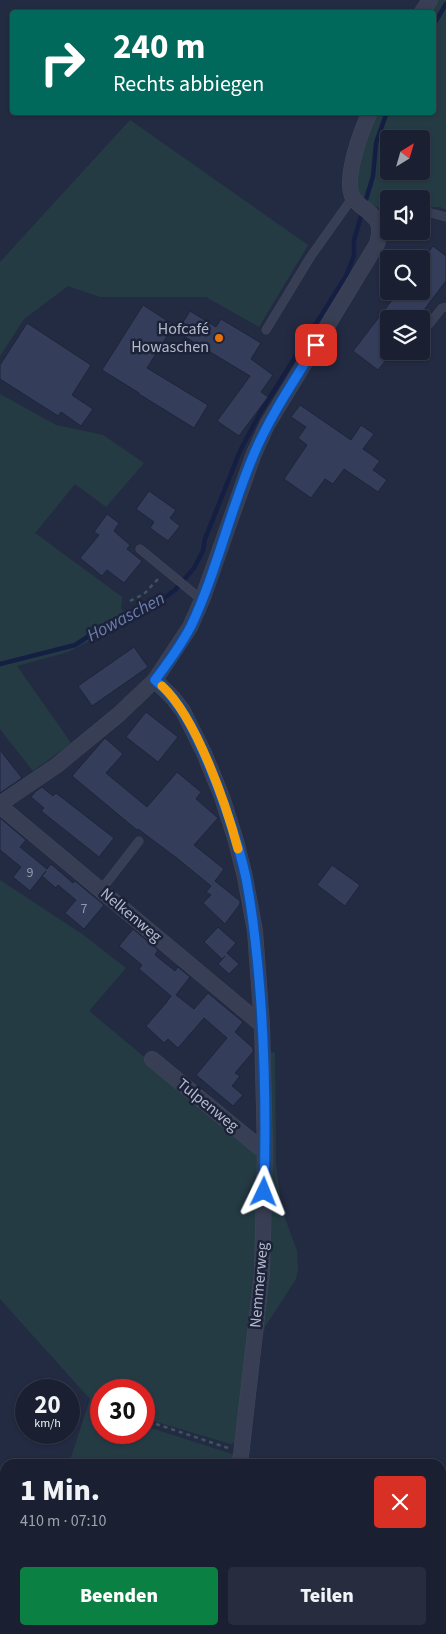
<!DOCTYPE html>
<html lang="de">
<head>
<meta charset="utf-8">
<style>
	body { margin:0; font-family:"Source Sans 3",sans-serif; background:#272d3e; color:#f1f3f6; height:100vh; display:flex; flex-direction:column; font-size:19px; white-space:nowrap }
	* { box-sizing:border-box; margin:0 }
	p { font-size:16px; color:#9fa3ac }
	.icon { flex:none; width:28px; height:28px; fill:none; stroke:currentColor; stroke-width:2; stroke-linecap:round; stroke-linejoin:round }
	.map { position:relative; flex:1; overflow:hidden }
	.panel { position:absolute; left:0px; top:1459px; width:446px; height:176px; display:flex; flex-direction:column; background:#1a2032; border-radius:15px 15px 0 0; box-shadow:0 1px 4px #0004,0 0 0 1px #383e4d }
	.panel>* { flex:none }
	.top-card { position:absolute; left:10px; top:10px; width:426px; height:105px; border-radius:5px; box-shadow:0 1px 4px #0004,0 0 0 1px #383e4d; background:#00695c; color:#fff; overflow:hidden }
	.needle { width:32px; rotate:37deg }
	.tools { position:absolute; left:380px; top:130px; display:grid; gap:10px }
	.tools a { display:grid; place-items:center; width:50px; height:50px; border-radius:5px; background:#1a2032; box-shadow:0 1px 4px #0004,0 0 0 1px #383e4d; font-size:25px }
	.speed { position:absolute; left:15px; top:1379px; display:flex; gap:10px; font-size:25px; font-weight:700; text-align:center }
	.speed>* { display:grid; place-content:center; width:65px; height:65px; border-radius:50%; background:#1a2032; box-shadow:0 1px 4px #0004,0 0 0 1px #383e4d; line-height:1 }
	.speed small { font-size:12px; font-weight:400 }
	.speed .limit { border:8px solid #d22; background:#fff; color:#111 }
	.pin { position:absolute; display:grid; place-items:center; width:42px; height:42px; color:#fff; margin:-21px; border-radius:10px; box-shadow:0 2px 8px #0006 }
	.me { position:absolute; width:55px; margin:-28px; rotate:2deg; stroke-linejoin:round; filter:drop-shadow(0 0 4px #0008) }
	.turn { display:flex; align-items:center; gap:18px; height:105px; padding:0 20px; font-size:22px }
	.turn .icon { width:65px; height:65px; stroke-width:2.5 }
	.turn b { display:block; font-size:35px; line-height:42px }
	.round { display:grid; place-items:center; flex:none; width:52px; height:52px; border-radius:5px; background:#272d3e }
	.head { display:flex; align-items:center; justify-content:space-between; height:85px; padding:0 20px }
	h1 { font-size:30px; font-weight:800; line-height:38px }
	.primary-button { display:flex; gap:10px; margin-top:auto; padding:10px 20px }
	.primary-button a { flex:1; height:58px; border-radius:5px; background:#0b8043; color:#fff; font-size:20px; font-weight:800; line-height:58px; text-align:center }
	.primary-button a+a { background:#272d3e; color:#f1f3f6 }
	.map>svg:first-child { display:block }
</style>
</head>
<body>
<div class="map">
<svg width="446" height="1634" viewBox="0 0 446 1634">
	<rect width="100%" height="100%" fill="#232b43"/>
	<g fill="#253b44" fill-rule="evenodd">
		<path d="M436 0H446V210L440 207H421V199H389V209C376 210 367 202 358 194 354 163 365 139 377 113L434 112V12H429ZM389 139H421V171H389Z"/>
		<path d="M130 120 308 245 259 327 206 297H100L68 286 24 319 0 356V262Z"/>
		<path d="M0 394 56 425 103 435 144 463 106 507 75 484 35 533 122 597 121 609 126 614 125 622 68 652 17 666 71 743 33 771 0 729Z"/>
		<path d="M0 880 82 934 126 968 89 1011 260 1153 259 1236 236 1442 231 1444 153 1421 151 1428 235 1455 234 1464H69L90 1399 0 1299ZM101 1390H144V1432H101Z"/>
		<path d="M270 1051 275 1053 276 1165 282 1210 297 1251 298 1269 296 1279 265 1327 258 1355 272 1169Z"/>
	</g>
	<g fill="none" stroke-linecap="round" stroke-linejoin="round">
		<g stroke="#141f43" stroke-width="4.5">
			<path d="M434 24 446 4"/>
			<path d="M0 664 75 645 109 623 157 603 175 590 194 568 203 551 205 539 240 451 260 413 346 276 354 256V240L373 176 376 143 387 112"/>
		</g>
	</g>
	<g fill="#343d5a" stroke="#1e253a">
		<path d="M433 246 446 256V281L417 319H389V356L378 370 353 351 399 291H421V262Z"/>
		<path d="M143 305 174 325 147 368 208 405 194 428 139 394V393L102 370Z"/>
		<path d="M190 311 216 327 221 319 261 343 251 359 273 375 261 392 268 397 239 436 217 421 250 376 177 332Z"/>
		<path d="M27 323 91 365 72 395 93 409 81 426 61 412 58 416 0 379V365Z"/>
		<path d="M300 405 351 440 361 425 374 434 363 449 380 461 373 470 387 480 378 492 344 469 333 484 325 479 311 498 284 479 307 445 298 438 306 427 291 417Z"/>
		<path d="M149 491 176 510 170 518 180 526 168 541 150 528 154 522 136 509Z"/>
		<path d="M107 514 119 523 114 531 130 545 127 549 142 561 124 583 107 570 102 576 80 558 99 535 94 532Z"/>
		<path d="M134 647 148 667 92 706 78 686Z"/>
		<path d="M146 712 178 737 158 762 126 737Z"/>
		<path d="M105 738 123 754 106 773 147 807 177 772 201 792 196 799 218 818 194 845 224 869 215 881 240 901V904L225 924 203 903 211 895 206 892 211 886 178 859 138 829 137 830 72 776Z"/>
		<path d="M0 750 22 778 0 793Z"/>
		<path d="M42 787 53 796 56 793 114 838 99 857 41 811 44 808 31 797 36 791Z"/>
		<path d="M0 818 26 840 20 847 47 869 51 864 73 883 75 881 104 905 84 929 65 913 76 900 58 885 56 888 42 876 46 871 30 891 13 877 21 867 0 850Z"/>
		<path d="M332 865 360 885 345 906 317 885Z"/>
		<path d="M218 927 236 943 227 953 239 964 229 974 218 964 225 956 222 959 204 942Z"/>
		<path d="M133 929 158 950 155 955 175 971 178 967 190 977 176 995 194 1009 208 993 243 1022 235 1032 253 1048V1052L235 1073 240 1076 232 1086 243 1095 233 1106 196 1075 227 1038 204 1018 178 1048 168 1039 164 1043 146 1026 166 1003 171 996 139 969 142 965 119 946Z"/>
	</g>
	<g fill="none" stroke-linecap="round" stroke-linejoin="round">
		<defs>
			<g id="service">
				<path d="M421 213H431L446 217"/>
				<path d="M379 222 389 218"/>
				<path d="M266 330 311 256 353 197"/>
				<path d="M421 334 442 308 446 307"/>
				<path d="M406 352 407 351"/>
				<path d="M140 549 202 600"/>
				<path d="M101 890 139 841"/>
			</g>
			<g id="minor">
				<path d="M422 12 430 0"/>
				<path d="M155 680 173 698 183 711 204 753 222 797 236 841 245 877 255 931 262 1025 265 1152 262 1272 240 1464"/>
				<path d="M0 804 56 766 118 715 155 680 190 627 202 600 253 456 267 425 377 244C383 223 377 218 361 206 358 203 355 201 353 198 343 179 361 131 370 112"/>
				<path d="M0 806 262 1025"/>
				<path d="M152 1059 265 1152"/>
				<path d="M228 1634V1630"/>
			</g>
		</defs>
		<use href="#service" stroke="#41475c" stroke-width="9"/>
		<use href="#minor" stroke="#41475c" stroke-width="16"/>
		<g stroke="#3e545c" stroke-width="2.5" stroke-dasharray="4 4" stroke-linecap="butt">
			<path d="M130 601 144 594 158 579"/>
			<path d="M156 1424 228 1448"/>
		</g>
		<use href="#service" stroke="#383e53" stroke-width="8"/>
		<use href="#minor" stroke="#383e53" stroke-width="15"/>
	</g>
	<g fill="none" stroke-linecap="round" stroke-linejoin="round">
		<defs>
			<path id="route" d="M264 1192C266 1125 265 1057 260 991 257 953 253 915 246 878 238 841 225 805 211 770 197 737 183 703 155 680 168 663 181 645 191 626 217 571 230 510 254 454 270 416 294 381 316 345"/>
		</defs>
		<use href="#route" stroke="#114b97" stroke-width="12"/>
		<use href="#route" stroke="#1a73e8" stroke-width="9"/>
		<path stroke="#f59e0b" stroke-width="9" d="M162 686C196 717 226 804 238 849"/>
	</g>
	<circle fill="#e8710a" stroke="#1c2338" stroke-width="2" cx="219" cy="338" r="5"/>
	<g text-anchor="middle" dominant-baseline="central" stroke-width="5" stroke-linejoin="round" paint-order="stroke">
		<g font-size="14" fill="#9298ae">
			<text x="30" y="873">9</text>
			<text x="84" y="909">7</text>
		</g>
		<g font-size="16" fill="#b4b9cd" stroke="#1c2338" text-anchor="end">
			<text x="209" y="329">Hofcafé<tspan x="209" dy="18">Howaschen</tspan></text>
		</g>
		<g font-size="16" fill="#b4b9cd" stroke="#1c2338">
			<text transform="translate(131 915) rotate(40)">Nelkenweg</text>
			<text transform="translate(208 1105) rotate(39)">Tulpenweg</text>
			<text transform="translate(259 1285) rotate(-85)">Nemmerweg</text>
		</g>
		<g font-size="18" font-style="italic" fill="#6a7baf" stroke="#1c2338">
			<text transform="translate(126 617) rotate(-28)">Howaschen</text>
		</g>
	</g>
</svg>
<div class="tools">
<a><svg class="needle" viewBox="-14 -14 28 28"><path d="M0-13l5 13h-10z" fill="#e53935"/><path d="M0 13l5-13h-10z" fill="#9fa3ac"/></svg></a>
<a><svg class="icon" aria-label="sound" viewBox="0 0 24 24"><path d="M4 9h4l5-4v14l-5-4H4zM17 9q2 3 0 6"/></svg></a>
<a><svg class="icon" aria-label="search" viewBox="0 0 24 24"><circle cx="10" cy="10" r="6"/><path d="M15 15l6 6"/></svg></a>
<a><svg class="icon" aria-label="layers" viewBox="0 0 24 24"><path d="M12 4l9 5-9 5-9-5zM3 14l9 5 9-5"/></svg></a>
</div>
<div class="speed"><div>20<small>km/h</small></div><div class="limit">30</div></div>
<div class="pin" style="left:316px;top:345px;background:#d93025"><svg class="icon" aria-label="arrive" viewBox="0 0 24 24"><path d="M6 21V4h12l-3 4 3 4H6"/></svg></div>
<svg class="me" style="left:264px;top:1192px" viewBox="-20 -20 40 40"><path d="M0-17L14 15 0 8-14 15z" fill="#1a73e8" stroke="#fff" stroke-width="4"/></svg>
<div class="top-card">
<div class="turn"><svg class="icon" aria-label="right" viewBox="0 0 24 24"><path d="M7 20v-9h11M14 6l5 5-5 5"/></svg><div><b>240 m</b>Rechts abbiegen</div></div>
</div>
<section class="panel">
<div class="head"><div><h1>1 Min.</h1><p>410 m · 07:10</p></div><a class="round" style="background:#d93025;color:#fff"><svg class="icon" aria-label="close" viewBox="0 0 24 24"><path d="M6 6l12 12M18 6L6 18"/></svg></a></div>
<div class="primary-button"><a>Beenden</a><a>Teilen</a></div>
</section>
</div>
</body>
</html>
